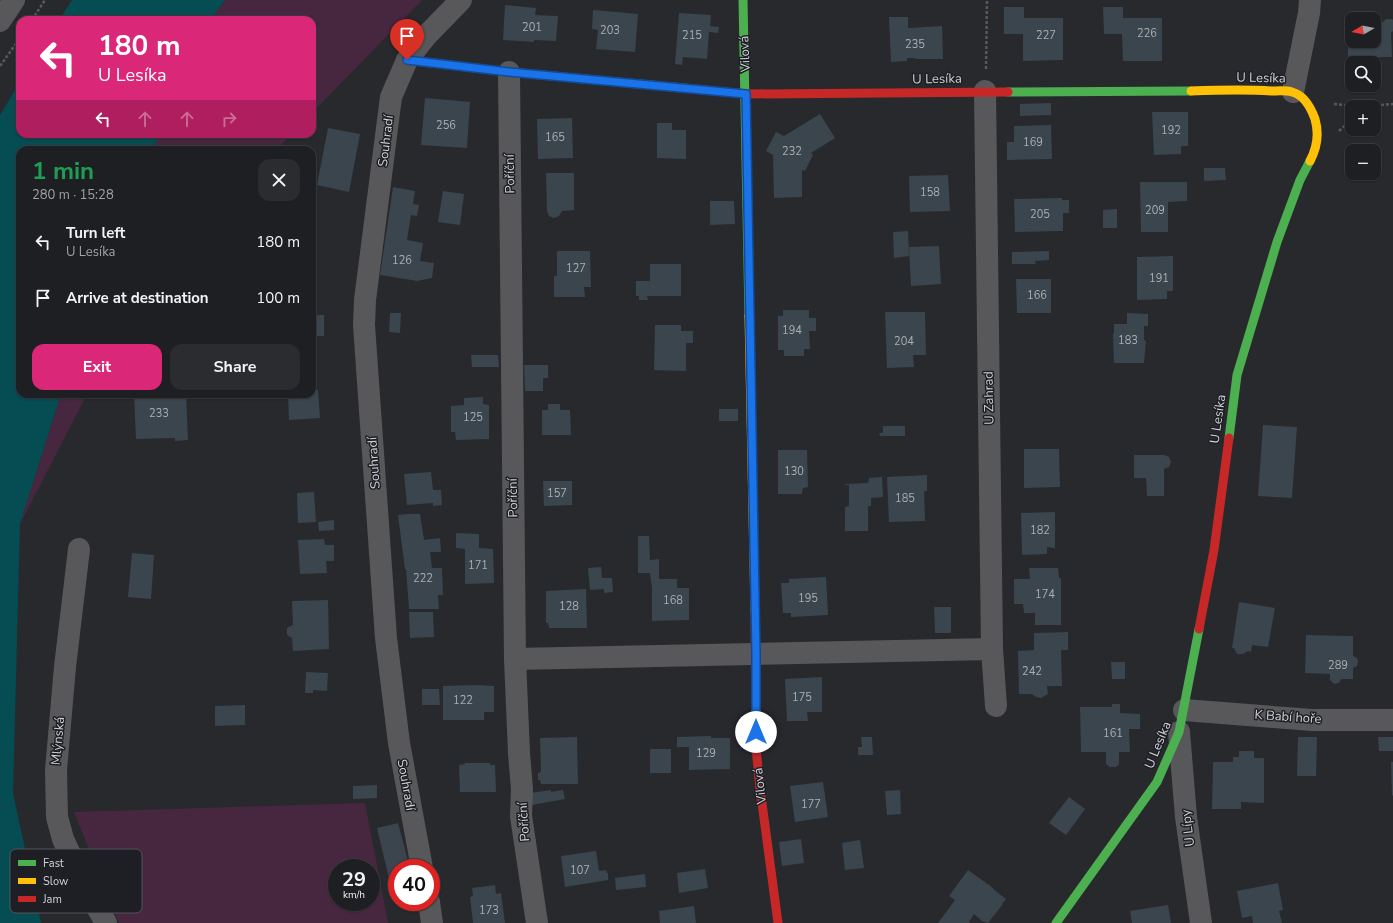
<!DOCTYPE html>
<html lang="en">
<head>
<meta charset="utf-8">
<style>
	body { margin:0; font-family:"Nunito Sans",sans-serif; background:#2b2c2f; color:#f1f3f6; height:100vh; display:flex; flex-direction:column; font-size:15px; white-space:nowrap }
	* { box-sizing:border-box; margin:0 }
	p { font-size:13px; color:#a1a2a5 }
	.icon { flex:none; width:22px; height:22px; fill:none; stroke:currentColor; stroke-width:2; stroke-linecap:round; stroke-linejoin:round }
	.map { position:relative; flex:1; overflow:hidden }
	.panel { position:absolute; left:16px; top:146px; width:300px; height:252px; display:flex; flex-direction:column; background:#1e1f22; border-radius:12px; box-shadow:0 1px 3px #0004,0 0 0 1px #3c3d40 }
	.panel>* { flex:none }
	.top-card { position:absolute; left:16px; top:16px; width:300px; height:122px; border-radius:12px; box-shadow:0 1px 3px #0004,0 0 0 1px #3c3d40; background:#db2777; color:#fff; overflow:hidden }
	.needle { width:26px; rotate:260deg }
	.tools { position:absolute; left:1345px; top:12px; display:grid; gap:8px }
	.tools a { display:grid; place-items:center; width:36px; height:36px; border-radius:8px; background:#1e1f22; box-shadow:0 1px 3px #0004,0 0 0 1px #3c3d40; font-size:20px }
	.speed { position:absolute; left:328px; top:859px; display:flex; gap:8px; font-size:20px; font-weight:700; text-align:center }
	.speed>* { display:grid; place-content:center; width:52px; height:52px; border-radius:50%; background:#1e1f22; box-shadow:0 1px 3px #0004,0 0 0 1px #3c3d40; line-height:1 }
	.speed small { font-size:10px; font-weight:400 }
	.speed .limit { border:6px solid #d22; background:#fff; color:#111 }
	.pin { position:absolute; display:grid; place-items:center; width:34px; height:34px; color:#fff; margin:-41px -17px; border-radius:50% 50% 50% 0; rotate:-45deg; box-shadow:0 0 4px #0007 }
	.pin .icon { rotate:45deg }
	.me { position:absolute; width:44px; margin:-22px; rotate:0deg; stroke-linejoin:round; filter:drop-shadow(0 0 3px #0008) }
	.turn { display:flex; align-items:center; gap:14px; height:84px; padding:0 16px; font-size:18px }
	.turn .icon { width:52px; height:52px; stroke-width:2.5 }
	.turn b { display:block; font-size:28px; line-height:34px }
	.lanes { display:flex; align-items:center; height:38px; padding:0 16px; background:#0003; justify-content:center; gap:20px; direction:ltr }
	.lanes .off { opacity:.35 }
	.round { display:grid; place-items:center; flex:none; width:42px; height:42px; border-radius:12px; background:#2b2c2f }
	.overview { display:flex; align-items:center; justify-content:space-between; height:68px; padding:0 16px }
	h1 { font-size:24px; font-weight:700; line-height:30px; color:#1e9e55 }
	.button { display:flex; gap:8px; margin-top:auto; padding:8px 16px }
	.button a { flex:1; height:46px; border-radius:12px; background:#db2777; color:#fff; font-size:16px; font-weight:700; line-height:46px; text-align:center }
	.button a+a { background:#2b2c2f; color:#f1f3f6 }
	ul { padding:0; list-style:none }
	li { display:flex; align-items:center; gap:12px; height:56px; padding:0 16px }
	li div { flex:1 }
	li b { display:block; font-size:15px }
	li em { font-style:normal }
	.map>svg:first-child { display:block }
</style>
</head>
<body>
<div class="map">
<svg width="1393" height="923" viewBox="0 0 1393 923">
	<rect width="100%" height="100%" fill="#28292d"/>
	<g fill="#47273f" fill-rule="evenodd">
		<path d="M225 0H422L312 113V20H210Z"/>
		<path d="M160 134H292L276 150H152Z"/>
		<path d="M61 394H87L20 524Z"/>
		<path d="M365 803 388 923H119L74 812ZM337 868H371V902H337Z"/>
	</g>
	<g fill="#054c53">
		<path d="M72 0H225L210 20H59Z"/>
		<path d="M20 82V134H160L152 150H20V394H61L20 524 13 793 41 923H0V115Z"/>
	</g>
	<g fill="#3a454e">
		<path d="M505 5 536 8 535 15 558 16 556 41 534 40V42L503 40Z"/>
		<path d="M1004 7H1024V18H1063V60L1023 61V34H1004Z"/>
		<path d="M1103 7H1123V18H1162V61H1123L1122 34H1104Z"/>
		<path d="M593 10 638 14 635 52 596 49 598 30 592 29Z"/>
		<path d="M679 13 711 15 710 26 719 27 718 33 709 32 707 59 683 57 682 65 675 64Z"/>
		<path d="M889 17H908V28L942 26 943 59H916L915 58H907V61L891 62Z"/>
		<path d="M1386 19H1392L1393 20V31L1391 33 1392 57H1348V22H1352V41H1374V22H1383Z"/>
		<path d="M425 98 470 102 467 148 421 145Z"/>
		<path d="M1051 103V115L1020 116V104Z"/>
		<path d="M1152 112H1188V146H1181V154L1154 155Z"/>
		<path d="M820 114 835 138 811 153 813 155 805 171 802 170V197L774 198 773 155 766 151 776 132 784 136Z"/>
		<path d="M572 118 573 158 538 159 537 119Z"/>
		<path d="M657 123H672V130H686V159L657 158Z"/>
		<path d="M1051 125 1052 159 1007 160V142H1014V126Z"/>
		<path d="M328 128 360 134 349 192 317 185Z"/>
		<path d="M1204 168H1225L1226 180 1204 181Z"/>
		<path d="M546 173H574V210L562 211 559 216 554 218 549 216 547 211Z"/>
		<path d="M948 175 950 211 910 212 909 176Z"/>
		<path d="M1140 182H1187V201L1168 202V232H1141Z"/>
		<path d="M393 187 415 191 413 204 419 205 417 216 411 215 407 240 423 243 420 261 434 263 432 278 417 281 380 275Z"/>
		<path d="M443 191 464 194 460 225 438 222Z"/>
		<path d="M1062 198V200H1069V213H1063V231L1015 232 1014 199Z"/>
		<path d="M710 201H734L735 224 710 225Z"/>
		<path d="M1117 209V228H1103V210Z"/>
		<path d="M908 231 909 256 894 258 893 232Z"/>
		<path d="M939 246 941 284 911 286 909 247Z"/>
		<path d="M557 251H590L591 287H584L585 297H554V276H557Z"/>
		<path d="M1049 251V260L1035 261 1036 264H1012V252Z"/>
		<path d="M1173 256V291H1167V299L1137 300V257Z"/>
		<path d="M650 264H681V296H647L648 300H639V296H636V281H650Z"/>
		<path d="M1016 279H1051V313H1017Z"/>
		<path d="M783 310H809V318H816V331H809L810 349H804V356H784V350H778V316H783Z"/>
		<path d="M885 312H925L926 355H913L914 367 887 368Z"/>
		<path d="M390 313H401L400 333 389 332Z"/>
		<path d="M1127 313 1148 314V326H1144V340L1146 341 1144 363H1114L1113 334H1114V324H1127Z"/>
		<path d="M312 315H324V336H317V357H312Z"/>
		<path d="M655 325H681V331H693V343H686V371L654 370Z"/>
		<path d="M471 355H498L499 367H472Z"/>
		<path d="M524 365H548V378H543V391H525Z"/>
		<path d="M312 390H318L320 418 289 420 288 394H312Z"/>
		<path d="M134 394H186L188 440 175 441V438L136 439Z"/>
		<path d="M483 397V404L489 405V439L456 440 455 432H451V406L464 405V398Z"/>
		<path d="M548 404H560V410H570L571 435H542V410H548Z"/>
		<rect x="719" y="409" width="19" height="12"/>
		<path d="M1263 425 1297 427 1292 498 1258 496Z"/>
		<path d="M883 426H905V436H880L879 433H883Z"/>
		<path d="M1024 449H1059L1060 487 1024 488Z"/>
		<path d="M778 450H807L808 487 803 488 802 494H778Z"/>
		<path d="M1134 455H1164L1169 457 1171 462 1169 467 1164 469V496H1147L1146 478H1134Z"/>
		<path d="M431 472 433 490H441L442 505 433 506V503L407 505 404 474Z"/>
		<path d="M927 475V491H924L925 521 889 522 887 477Z"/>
		<path d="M882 477 883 497 871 498V506H868V531H845V507L849 506V485H845V484L868 483 869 478Z"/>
		<path d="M543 481H572V505L544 506Z"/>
		<path d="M314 492 316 522 298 523 297 493Z"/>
		<path d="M1055 512V548L1047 547V554L1022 555 1021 513Z"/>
		<path d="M407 514H420L424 540 440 538 441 552H430L432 568H442L443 595H438L439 609H409L406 569H405L398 515Z"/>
		<path d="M334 520V530L319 531 318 522Z"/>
		<path d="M456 533 479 534V548L493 549 494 583 465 584V549L456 548Z"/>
		<path d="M638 536H649L650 560 659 559V579H677V588H689V620L652 621V588L650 573H638Z"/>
		<path d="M324 539 325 545H334V561H326L327 573 300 574 298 540Z"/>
		<path d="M132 553 154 555 151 599 128 597Z"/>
		<path d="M601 567 602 578H612L613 592 604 593V589L590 590 588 568Z"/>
		<path d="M1029 568H1058L1059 578H1061V625H1035V613H1024L1023 604H1014V579H1030Z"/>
		<path d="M826 577 828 615 791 617V613H783L781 583H789V579Z"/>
		<path d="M586 589 587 628H549L548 623H546V591Z"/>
		<path d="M328 600 329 649 293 651 292 638 287 635V628L293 625 292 601Z"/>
		<path d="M1239 602 1275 608 1268 647 1252 645 1251 652 1248 651 1243 654H1237L1234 648H1232Z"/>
		<path d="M934 607H951V633H935Z"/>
		<path d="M409 612H433L434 637 410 638Z"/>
		<path d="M1068 632V650H1061L1062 686H1047L1048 694 1041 698 1036 697 1032 694H1019L1018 651 1034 650V633Z"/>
		<path d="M1306 635 1353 636V656L1357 658 1358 662 1357 666 1353 668V679H1341L1339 683 1334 684 1330 680V674L1305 673Z"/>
		<path d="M1111 662H1125V679H1112Z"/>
		<path d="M306 672 328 673 327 691 313 690V693H305Z"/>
		<path d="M822 677V712H807L808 721H787L785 679Z"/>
		<path d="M477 685 494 686V712H484V720H443V686Z"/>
		<path d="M422 689H439L440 705H422Z"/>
		<path d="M1112 704H1120V713L1140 714V729H1129L1130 752H1119V764L1116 767H1110L1106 764V752H1081L1080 707H1112Z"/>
		<path d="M245 705V725L215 726V706Z"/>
		<path d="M711 736V738H730V769L689 770V747H677V737Z"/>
		<path d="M577 737 578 784H541L540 780H538V773H540L541 770 540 738Z"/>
		<path d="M861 737H872L873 755H858V747H862Z"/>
		<path d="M1298 737H1317L1316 776H1297Z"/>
		<path d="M1378 737H1393V751H1379Z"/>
		<rect x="650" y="749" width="21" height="24"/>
		<path d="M1239 751H1254V758H1264V803L1241 802V809H1212L1213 762H1233V757H1239Z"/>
		<path d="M1391 762H1393V795L1392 796Z"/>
		<path d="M465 763H490V765H495L496 792H460L459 765 465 764Z"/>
		<path d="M823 782 828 817 795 822 790 786Z"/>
		<path d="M377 785V798L353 799V786Z"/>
		<path d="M551 790V792L563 790 565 799 532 805 530 793Z"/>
		<path d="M900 790 901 814 887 815 885 791Z"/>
		<path d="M1069 797 1085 809 1066 835 1049 823Z"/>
		<path d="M398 823 410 868H397V890L392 891 377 828Z"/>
		<path d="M801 839 804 863 782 866 779 842Z"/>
		<path d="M860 840 864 868 845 870 842 843Z"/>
		<path d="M596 851 599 871 606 870 607 873H608V880L565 887 561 856Z"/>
		<path d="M705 869 708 888 679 893 677 873Z"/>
		<path d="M968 870 993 888V889L1006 899 1002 904H1003L988 923 982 921 974 914 969 922 970 923H938L955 900 949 896Z"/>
		<path d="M645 874 646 887 616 890 615 878Z"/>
		<path d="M1278 883 1283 910 1279 911 1282 923H1253L1252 916 1242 918 1237 891Z"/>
		<path d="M495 885 496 894 501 893 505 923H473L470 897 473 896 472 888Z"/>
		<path d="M1168 905 1171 923H1132L1130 911Z"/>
		<path d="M694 906 696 923H660L659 911Z"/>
	</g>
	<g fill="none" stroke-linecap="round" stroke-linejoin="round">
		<g stroke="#59595c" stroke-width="2.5" stroke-dasharray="3 2" stroke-linecap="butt">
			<path d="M32 20 45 0"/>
			<path d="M0 66 20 38"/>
			<path d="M986 69 987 0"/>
			<path d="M1334 104 1365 107"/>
			<path d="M1366 106 1393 104"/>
			<path d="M1339 131 1352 119"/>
		</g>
		<g stroke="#58585a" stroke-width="22">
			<path d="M0 21 14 0"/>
			<path d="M509 72 515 659 519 753 522 789 521 816 537 923"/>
			<path d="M985 91 992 649 996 706"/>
			<path d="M1293 92 1309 13 1310 0"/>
			<path d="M79 549 65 667 56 770 57 817 63 839 84 884 106 923"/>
			<path d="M515 659 992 649"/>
			<path d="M1184 710 1312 720H1393"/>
			<path d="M1179 732 1186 817 1201 923"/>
			<path d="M422 868 399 743 386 638 364 325 365 300 391 97 407 60 427 35 461 0"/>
			<path d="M429 902 432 923"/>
		</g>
		<g stroke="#4caf50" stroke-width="9">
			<path d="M743 0 749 316"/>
			<path d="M407 60 509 72 705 90"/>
			<path d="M1008 92 1191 91"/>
			<path d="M1229 438 1237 375 1277 242 1300 180 1310 161"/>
			<path d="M1056 923 1157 782 1179 732 1199 629"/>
		</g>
		<g stroke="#ffc107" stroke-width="9">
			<path d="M1191 91C1217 90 1244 89 1271 91 1277 91 1286 90 1292 92 1304 95 1311 108 1315 119 1319 133 1317 148 1310 161"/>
			<path d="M749 316 755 612"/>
		</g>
		<g stroke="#c62828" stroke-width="9">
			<path d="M705 90 746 94 1008 92"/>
			<path d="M755 612 756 748 760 788 778 923"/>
			<path d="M1199 629 1214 550 1229 438"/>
		</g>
	</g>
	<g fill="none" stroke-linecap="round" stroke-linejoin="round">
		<defs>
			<path id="route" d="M407 60 509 72 746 94 756 654V732"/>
		</defs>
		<use href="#route" stroke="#114b97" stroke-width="10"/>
		<use href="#route" stroke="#1a73e8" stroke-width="7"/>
	</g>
	<g text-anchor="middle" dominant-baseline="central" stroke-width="3" stroke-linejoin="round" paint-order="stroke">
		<g font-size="11" fill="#aaafb4">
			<text x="532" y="27">201</text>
			<text x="610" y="30">203</text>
			<text x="1147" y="33">226</text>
			<text x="692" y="35">215</text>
			<text x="1046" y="35">227</text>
			<text x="915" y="44">235</text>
			<text x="446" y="125">256</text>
			<text x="1171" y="130">192</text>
			<text x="555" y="137">165</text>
			<text x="1033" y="142">169</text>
			<text x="792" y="151">232</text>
			<text x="930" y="192">158</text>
			<text x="1155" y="210">209</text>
			<text x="1040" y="214">205</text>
			<text x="402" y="260">126</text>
			<text x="576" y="268">127</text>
			<text x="1159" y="278">191</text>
			<text x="1037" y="295">166</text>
			<text x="792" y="330">194</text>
			<text x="1128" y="340">183</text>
			<text x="904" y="341">204</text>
			<text x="159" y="413">233</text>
			<text x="473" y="417">125</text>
			<text x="794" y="471">130</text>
			<text x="557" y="493">157</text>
			<text x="905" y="498">185</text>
			<text x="1040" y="530">182</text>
			<text x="478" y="565">171</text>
			<text x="423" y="578">222</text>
			<text x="1045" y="594">174</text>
			<text x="808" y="598">195</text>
			<text x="673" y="600">168</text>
			<text x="569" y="606">128</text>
			<text x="1338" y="665">289</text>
			<text x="1032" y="671">242</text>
			<text x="802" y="697">175</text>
			<text x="463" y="700">122</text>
			<text x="1113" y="733">161</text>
			<text x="706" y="753">129</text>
			<text x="811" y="804">177</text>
			<text x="580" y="870">107</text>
			<text x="489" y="910">173</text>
		</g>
		<g font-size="13" fill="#d0d2d6" stroke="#1d1f25">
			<text transform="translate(745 54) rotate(-92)">Vilová</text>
			<text transform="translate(1261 78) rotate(1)">U Lesíka</text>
			<text transform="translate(937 79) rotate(-1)">U Lesíka</text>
			<text transform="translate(386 141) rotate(-83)">Souhradí</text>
			<text transform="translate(510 174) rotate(-91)">Poříční</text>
			<text transform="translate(989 398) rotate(-91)">U Zahrad</text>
			<text transform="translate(1218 419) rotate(-82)">U Lesíka</text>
			<text transform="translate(374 463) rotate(-94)">Souhradí</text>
			<text transform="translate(513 498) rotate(-91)">Poříční</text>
			<text transform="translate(1288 717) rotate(4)">K Babí hoře</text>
			<text transform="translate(58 741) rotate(-85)">Mlýnská</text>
			<text transform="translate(1158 745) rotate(-68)">U Lesíka</text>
			<text transform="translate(406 785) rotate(80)">Souhradí</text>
			<text transform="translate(760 786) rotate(-96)">Vilová</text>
			<text transform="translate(524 822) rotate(-94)">Poříční</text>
			<text transform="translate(1188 828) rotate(-97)">U Lípy</text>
		</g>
	</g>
	<rect x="10" y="849" width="132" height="64" rx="6" fill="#1d1f25" stroke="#53555a" stroke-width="1"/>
	<rect x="18" y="860" width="18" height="6" fill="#4caf50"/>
	<rect x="18" y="878" width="18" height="6" fill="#ffc107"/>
	<rect x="18" y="896" width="18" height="6" fill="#c62828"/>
	<g font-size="11" fill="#d0d2d6">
		<text x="43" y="867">Fast</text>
		<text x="43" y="885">Slow</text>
		<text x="43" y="903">Jam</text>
	</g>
</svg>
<div class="tools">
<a><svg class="needle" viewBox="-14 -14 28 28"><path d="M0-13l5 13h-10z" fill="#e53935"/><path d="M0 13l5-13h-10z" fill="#a1a2a5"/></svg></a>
<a><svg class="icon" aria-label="search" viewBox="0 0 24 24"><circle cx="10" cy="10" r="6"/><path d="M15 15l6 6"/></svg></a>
<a>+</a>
<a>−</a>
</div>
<div class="speed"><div>29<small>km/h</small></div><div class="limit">40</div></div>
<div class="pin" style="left:407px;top:60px;background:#d93025"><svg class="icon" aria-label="arrive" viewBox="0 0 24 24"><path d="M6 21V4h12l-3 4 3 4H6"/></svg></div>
<svg class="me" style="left:756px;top:732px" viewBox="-20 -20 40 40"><circle r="19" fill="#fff"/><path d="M0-13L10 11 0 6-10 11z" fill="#1a73e8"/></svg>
<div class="top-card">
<div class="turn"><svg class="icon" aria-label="left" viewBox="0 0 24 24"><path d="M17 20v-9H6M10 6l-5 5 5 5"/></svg><div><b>180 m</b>U Lesíka</div></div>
<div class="lanes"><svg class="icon" aria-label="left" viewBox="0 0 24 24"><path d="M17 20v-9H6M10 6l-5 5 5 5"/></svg><svg class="icon off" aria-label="ahead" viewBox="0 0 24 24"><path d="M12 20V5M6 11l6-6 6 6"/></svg><svg class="icon off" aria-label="ahead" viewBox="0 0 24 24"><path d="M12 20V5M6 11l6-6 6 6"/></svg><svg class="icon off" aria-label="right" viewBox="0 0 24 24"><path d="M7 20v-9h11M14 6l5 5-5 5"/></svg></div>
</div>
<section class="panel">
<div class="overview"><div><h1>1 min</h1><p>280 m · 15:28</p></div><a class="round"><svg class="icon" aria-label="close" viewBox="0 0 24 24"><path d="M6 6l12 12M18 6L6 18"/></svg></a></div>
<ul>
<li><svg class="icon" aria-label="left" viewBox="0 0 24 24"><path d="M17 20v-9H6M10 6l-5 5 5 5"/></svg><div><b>Turn left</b><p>U Lesíka</p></div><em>180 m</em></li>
<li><svg class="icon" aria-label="arrive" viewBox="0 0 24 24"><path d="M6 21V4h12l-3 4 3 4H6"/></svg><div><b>Arrive at destination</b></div><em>100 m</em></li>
</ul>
<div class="button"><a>Exit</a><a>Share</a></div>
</section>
</div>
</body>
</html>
